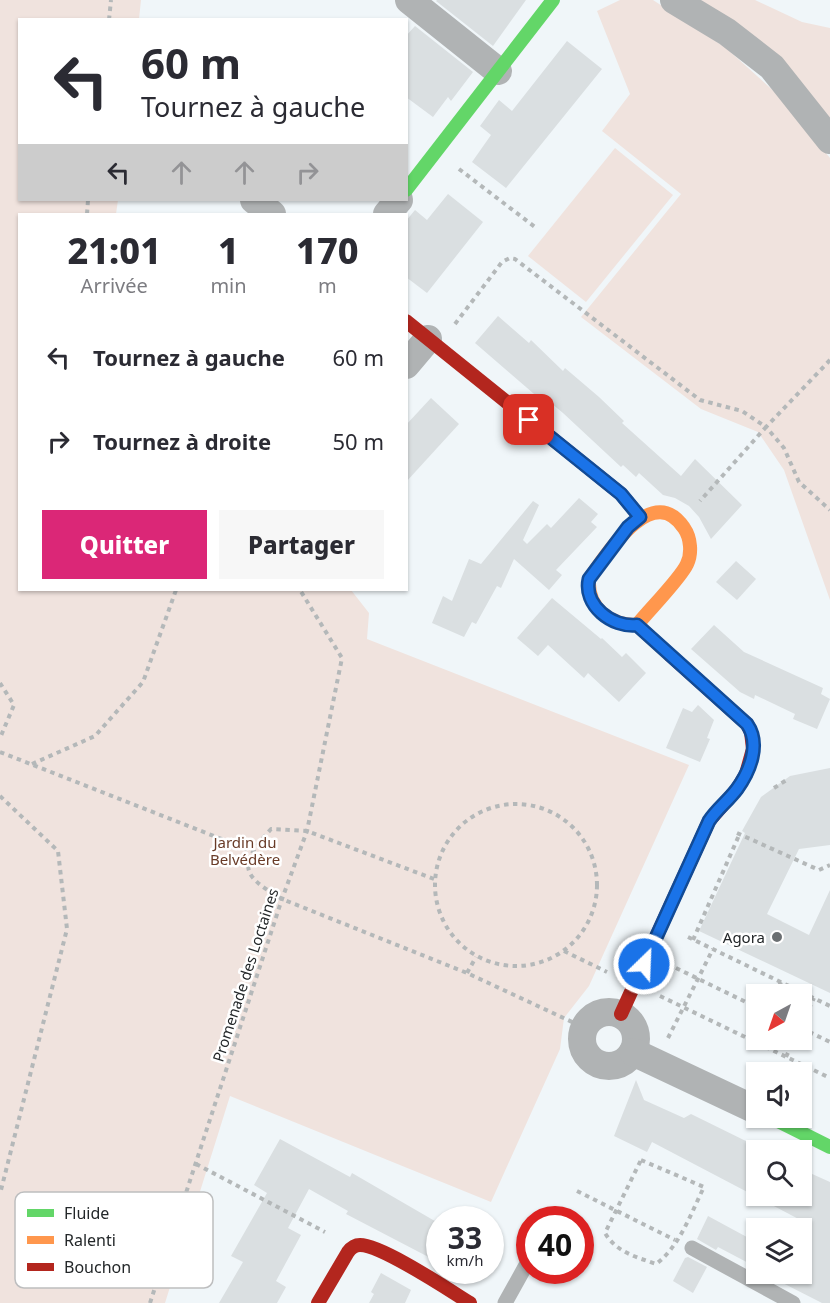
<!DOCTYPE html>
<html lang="fr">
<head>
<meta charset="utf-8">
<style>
	body { margin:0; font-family:"Noto Sans",sans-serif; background:#f7f7f7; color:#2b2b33; height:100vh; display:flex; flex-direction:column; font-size:22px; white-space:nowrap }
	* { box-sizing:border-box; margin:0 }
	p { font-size:20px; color:#7c7c81 }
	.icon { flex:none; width:33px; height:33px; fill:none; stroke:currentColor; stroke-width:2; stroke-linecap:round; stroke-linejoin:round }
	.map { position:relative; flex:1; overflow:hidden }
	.details { position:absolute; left:18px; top:213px; width:390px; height:378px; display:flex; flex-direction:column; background:#fff; border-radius:0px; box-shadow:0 2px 4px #0004 }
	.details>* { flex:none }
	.banner { position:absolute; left:18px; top:18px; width:390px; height:183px; border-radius:0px; box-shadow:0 2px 4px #0004; background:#fff; color:#2b2b33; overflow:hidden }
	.needle { width:39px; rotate:220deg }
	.fabs { position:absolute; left:746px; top:984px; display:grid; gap:12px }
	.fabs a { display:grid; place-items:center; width:66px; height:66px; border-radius:0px; background:#fff; box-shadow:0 2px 4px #0004; font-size:30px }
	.speed { position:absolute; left:426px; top:1206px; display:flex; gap:12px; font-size:30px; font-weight:700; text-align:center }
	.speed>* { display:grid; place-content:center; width:78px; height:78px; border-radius:50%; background:#fff; box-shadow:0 2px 4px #0004; line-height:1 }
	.speed small { font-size:15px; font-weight:400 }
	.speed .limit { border:9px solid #d22; background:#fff; color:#111 }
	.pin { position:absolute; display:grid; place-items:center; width:51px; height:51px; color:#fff; margin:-26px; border-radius:12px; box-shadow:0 3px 9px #0006 }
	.me { position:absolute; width:66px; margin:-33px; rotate:24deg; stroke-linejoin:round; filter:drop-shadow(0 0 4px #0008) }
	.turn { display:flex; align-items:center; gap:21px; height:126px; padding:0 24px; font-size:27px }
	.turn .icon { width:78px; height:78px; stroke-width:2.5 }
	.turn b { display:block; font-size:42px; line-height:51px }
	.lanes { display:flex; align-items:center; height:57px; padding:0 24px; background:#0003; justify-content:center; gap:30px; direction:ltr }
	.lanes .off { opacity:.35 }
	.eta { display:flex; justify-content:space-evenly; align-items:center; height:102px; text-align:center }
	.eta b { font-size:36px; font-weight:800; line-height:42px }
	.cta { display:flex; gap:12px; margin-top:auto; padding:12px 24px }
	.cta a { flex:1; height:69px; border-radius:0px; background:#db2777; color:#fff; font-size:24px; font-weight:800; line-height:69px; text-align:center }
	.cta a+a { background:#f7f7f7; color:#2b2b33 }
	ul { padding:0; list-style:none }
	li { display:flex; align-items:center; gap:18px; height:84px; padding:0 24px }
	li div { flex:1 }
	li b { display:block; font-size:22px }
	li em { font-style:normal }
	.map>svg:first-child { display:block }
</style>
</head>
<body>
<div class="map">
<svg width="830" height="1303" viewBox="0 0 830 1303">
	<rect width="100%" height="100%" fill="#f0f6f9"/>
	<g fill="#f0e3de">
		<path d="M0 0H141L139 19 20 20V200H118L116 214H20V590H351L369 613 367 639 689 765 589 986 564 1018 560 1049 491 1202 230 1096 165 1303H0Z"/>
		<path d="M620 0H653L726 48 778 95 830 158V600L784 470 758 432 701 409 581 317 681 194 602 131 630 94 597 11Z"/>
		<path d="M701 0H755L802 22 830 28V124Z"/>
		<path d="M615 148 673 195 586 302 528 256Z"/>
	</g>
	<g fill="#dadfe1">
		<path d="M526 0 493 46 436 1 437 0Z"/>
		<path d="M415 26 473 72 451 101 448 97 433 117 406 97V36Z"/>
		<path d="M567 41 602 69 506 188 472 162 491 135 480 126 499 100 512 111Z"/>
		<path d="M448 194 483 222 427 293 406 277V221L415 210 427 220Z"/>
		<path d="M498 316 529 343 531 340 563 371 565 368 599 397 624 421 622 423 681 476 695 459 742 505 711 539 699 517 689 506 675 498 663 495 639 473 636 477 623 465 621 467 563 413 551 403 548 406 475 343Z"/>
		<path d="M431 398 459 424 406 482V425Z"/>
		<path d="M579 498 598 514 591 522 597 527 556 570 562 575 549 590 514 559 501 588 497 586 476 624 472 622 464 637 432 623 443 596 452 601 469 559 481 564 533 501 539 505 523 540 527 544 547 524 551 528Z"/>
		<path d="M736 561 756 579 737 600 716 582Z"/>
		<path d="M552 598 601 639 602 638 622 657 626 653 646 673 619 702 588 673 584 678 548 645 538 656 517 638Z"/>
		<path d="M714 625 744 652 823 688 821 694 830 699 817 729 793 719 795 714 755 695 754 699 740 692 691 649Z"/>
		<path d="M698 705 714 720 707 738 710 739 700 762 666 748 683 708 692 712Z"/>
		<path d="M830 768V845L799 849 767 914 809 935 830 890V993L699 931 745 833 742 831 761 797 790 776Z"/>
		<path d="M636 1080 644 1100 684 1118 691 1114 756 1146V1196H801V1169L830 1182V1303H822L765 1274H801V1238L808 1224 652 1142 647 1152 614 1136Z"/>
		<path d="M280 1139 350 1177 352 1173 440 1224V1263L346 1214 348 1211 309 1189 288 1228 301 1235 276 1281 286 1287 277 1303H219L243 1262 231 1256 267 1193 254 1185Z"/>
		<path d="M708 1216 756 1242V1267L718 1247 716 1250 697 1239Z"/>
		<path d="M688 1257 707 1267 693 1293 673 1281 685 1258Z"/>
		<path d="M381 1273 411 1290 405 1303H369L374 1294 371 1292Z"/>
	</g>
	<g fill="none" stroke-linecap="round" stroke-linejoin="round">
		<g stroke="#b4b8b9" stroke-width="4" stroke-dasharray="4.5 4.5" stroke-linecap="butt">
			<path d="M109 20 111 0"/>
			<path d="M459 169 535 227"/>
			<path d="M87 214 88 200"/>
			<path d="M455 324 502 262 510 258 515 259 700 400 742 411 766 427 700 501"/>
			<path d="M830 360 766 427 784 448 799 482 830 510"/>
			<path d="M0 683 14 705 0 738"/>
			<path d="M0 752 252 851"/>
			<path d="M32 764 95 736 143 682 176 590"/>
			<path d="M774 788 788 779"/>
			<path d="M0 796 58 851 67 929 0 1194"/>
			<circle cx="516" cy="885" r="81"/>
			<path d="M737 833 819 870 830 865"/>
			<path d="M434 879 307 831 271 829C239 865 239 874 282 899L467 973 585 1028"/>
			<path d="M688 937 830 1006"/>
			<path d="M693 940 740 833"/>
			<path d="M564 951 607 972"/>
			<path d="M676 968 756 1007"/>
			<path d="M467 973 476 957"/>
			<path d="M775 994 781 982"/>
			<path d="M660 996 830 1078"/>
			<path d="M801 1025 814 998"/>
			<path d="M801 1028 830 1042"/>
			<path d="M668 1038 713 949"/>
			<path d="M751 1039 756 1030"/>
			<path d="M786 1057 794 1040"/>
			<path d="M641 1160 704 1187C691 1213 680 1246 656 1264 636 1257 616 1252 605 1233Z"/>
			<path d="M196 1164 325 1232"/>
			<path d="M577 1191 675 1240"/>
			<path d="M150 1303 282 899 307 831 342 658 300 590"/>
		</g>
		<g stroke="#b0b3b4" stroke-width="15">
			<path d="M692 1248 793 1303"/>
			<path d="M505 1303 530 1258"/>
		</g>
		<g stroke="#b0b3b4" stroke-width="28">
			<path d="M409 0 498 71"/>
			<path d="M674 0 727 32 772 67 830 140"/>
			<path d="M254 200 272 214"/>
			<path d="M387 214 399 200"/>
			<path d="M406 365 428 339"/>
			<circle cx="609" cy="1039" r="27"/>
			<path d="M633 1052 756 1110"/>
		</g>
		<g stroke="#63d668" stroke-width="14">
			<path d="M406 190 553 0"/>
			<path d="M772 1118 830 1147"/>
		</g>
		<path stroke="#ff974d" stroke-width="14" d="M637 625C610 625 587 608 589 579 606 555 652 480 684 528 691 538 692 554 687 564 681 578 648 611 637 625L670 655"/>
		<g stroke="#b3261e" stroke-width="14">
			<path d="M406 321 621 494 640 517"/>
			<path d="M621 1014 709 821 737 789 746 774 753 749 751 732 747 724 670 655"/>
			<path d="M318 1303 348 1252C351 1248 354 1245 360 1245 382 1245 449 1290 470 1303"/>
		</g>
	</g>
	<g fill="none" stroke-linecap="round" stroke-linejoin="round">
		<defs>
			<path id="route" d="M529 420 621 494 640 517 628 527 589 579C583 605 612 628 637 625L747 724C761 744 750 771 737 789 728 801 717 809 709 821L644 964"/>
		</defs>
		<use href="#route" stroke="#114b97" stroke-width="15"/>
		<use href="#route" stroke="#1a73e8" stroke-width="10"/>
	</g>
	<circle fill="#6b6f72" stroke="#fff" stroke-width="2" cx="777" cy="937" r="6"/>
	<g text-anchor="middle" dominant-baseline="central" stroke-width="5" stroke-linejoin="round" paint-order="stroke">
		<g font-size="15" fill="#693b27" stroke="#fff">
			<text x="245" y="842">Jardin du<tspan x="245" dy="17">Belvédère</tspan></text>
		</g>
		<g font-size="15" fill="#232729" stroke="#fff" text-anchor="end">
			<text x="765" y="937">Agora</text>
		</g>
		<g font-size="15" fill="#232729" stroke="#fff">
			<text transform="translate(245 975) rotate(-72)">Promenade des Loctaines</text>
		</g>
	</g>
	<rect x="15" y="1192" width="198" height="96" rx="9" fill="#fff" stroke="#bdbebf" stroke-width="1.5"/>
	<rect x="27" y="1209" width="27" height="8" fill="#63d668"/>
	<rect x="27" y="1236" width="27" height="8" fill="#ff974d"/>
	<rect x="27" y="1263" width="27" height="8" fill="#b3261e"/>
	<g font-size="16" fill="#232729">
		<text x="64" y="1219">Fluide</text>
		<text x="64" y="1246">Ralenti</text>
		<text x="64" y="1273">Bouchon</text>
	</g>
</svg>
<div class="fabs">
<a><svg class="needle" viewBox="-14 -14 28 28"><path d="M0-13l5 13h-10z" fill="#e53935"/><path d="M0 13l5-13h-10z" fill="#7c7c81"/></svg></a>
<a><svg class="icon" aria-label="sound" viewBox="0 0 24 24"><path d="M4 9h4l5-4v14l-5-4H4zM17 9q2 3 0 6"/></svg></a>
<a><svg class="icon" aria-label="search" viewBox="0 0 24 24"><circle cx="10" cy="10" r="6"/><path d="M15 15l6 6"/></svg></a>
<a><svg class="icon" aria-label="layers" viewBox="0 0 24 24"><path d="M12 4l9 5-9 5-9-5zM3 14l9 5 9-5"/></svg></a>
</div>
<div class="speed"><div>33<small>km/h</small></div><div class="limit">40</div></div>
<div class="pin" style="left:529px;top:420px;background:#d93025"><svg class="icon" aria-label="arrive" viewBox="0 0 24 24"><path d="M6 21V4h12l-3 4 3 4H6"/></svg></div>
<svg class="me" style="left:644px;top:964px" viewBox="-20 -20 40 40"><circle r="17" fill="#1a73e8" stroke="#fff" stroke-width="3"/><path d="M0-11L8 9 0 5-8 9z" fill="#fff"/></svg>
<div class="banner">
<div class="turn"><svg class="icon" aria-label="left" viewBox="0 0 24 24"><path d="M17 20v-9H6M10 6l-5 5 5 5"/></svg><div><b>60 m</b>Tournez à gauche</div></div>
<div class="lanes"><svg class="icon" aria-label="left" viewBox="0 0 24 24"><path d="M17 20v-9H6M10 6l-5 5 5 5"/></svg><svg class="icon off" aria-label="ahead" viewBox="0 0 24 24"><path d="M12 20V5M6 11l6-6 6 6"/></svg><svg class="icon off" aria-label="ahead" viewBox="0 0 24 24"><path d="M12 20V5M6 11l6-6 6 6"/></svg><svg class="icon off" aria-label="right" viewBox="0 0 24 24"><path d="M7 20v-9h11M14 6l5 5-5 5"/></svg></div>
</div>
<section class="details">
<div class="eta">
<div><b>21:01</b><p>Arrivée</p></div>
<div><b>1</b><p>min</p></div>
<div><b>170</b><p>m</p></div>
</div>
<ul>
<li><svg class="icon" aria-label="left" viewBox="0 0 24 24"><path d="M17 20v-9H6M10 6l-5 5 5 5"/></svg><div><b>Tournez à gauche</b></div><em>60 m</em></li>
<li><svg class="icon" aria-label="right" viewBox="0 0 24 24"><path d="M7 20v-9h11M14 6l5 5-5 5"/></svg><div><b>Tournez à droite</b></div><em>50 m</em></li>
</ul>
<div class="cta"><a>Quitter</a><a>Partager</a></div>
</section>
</div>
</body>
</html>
